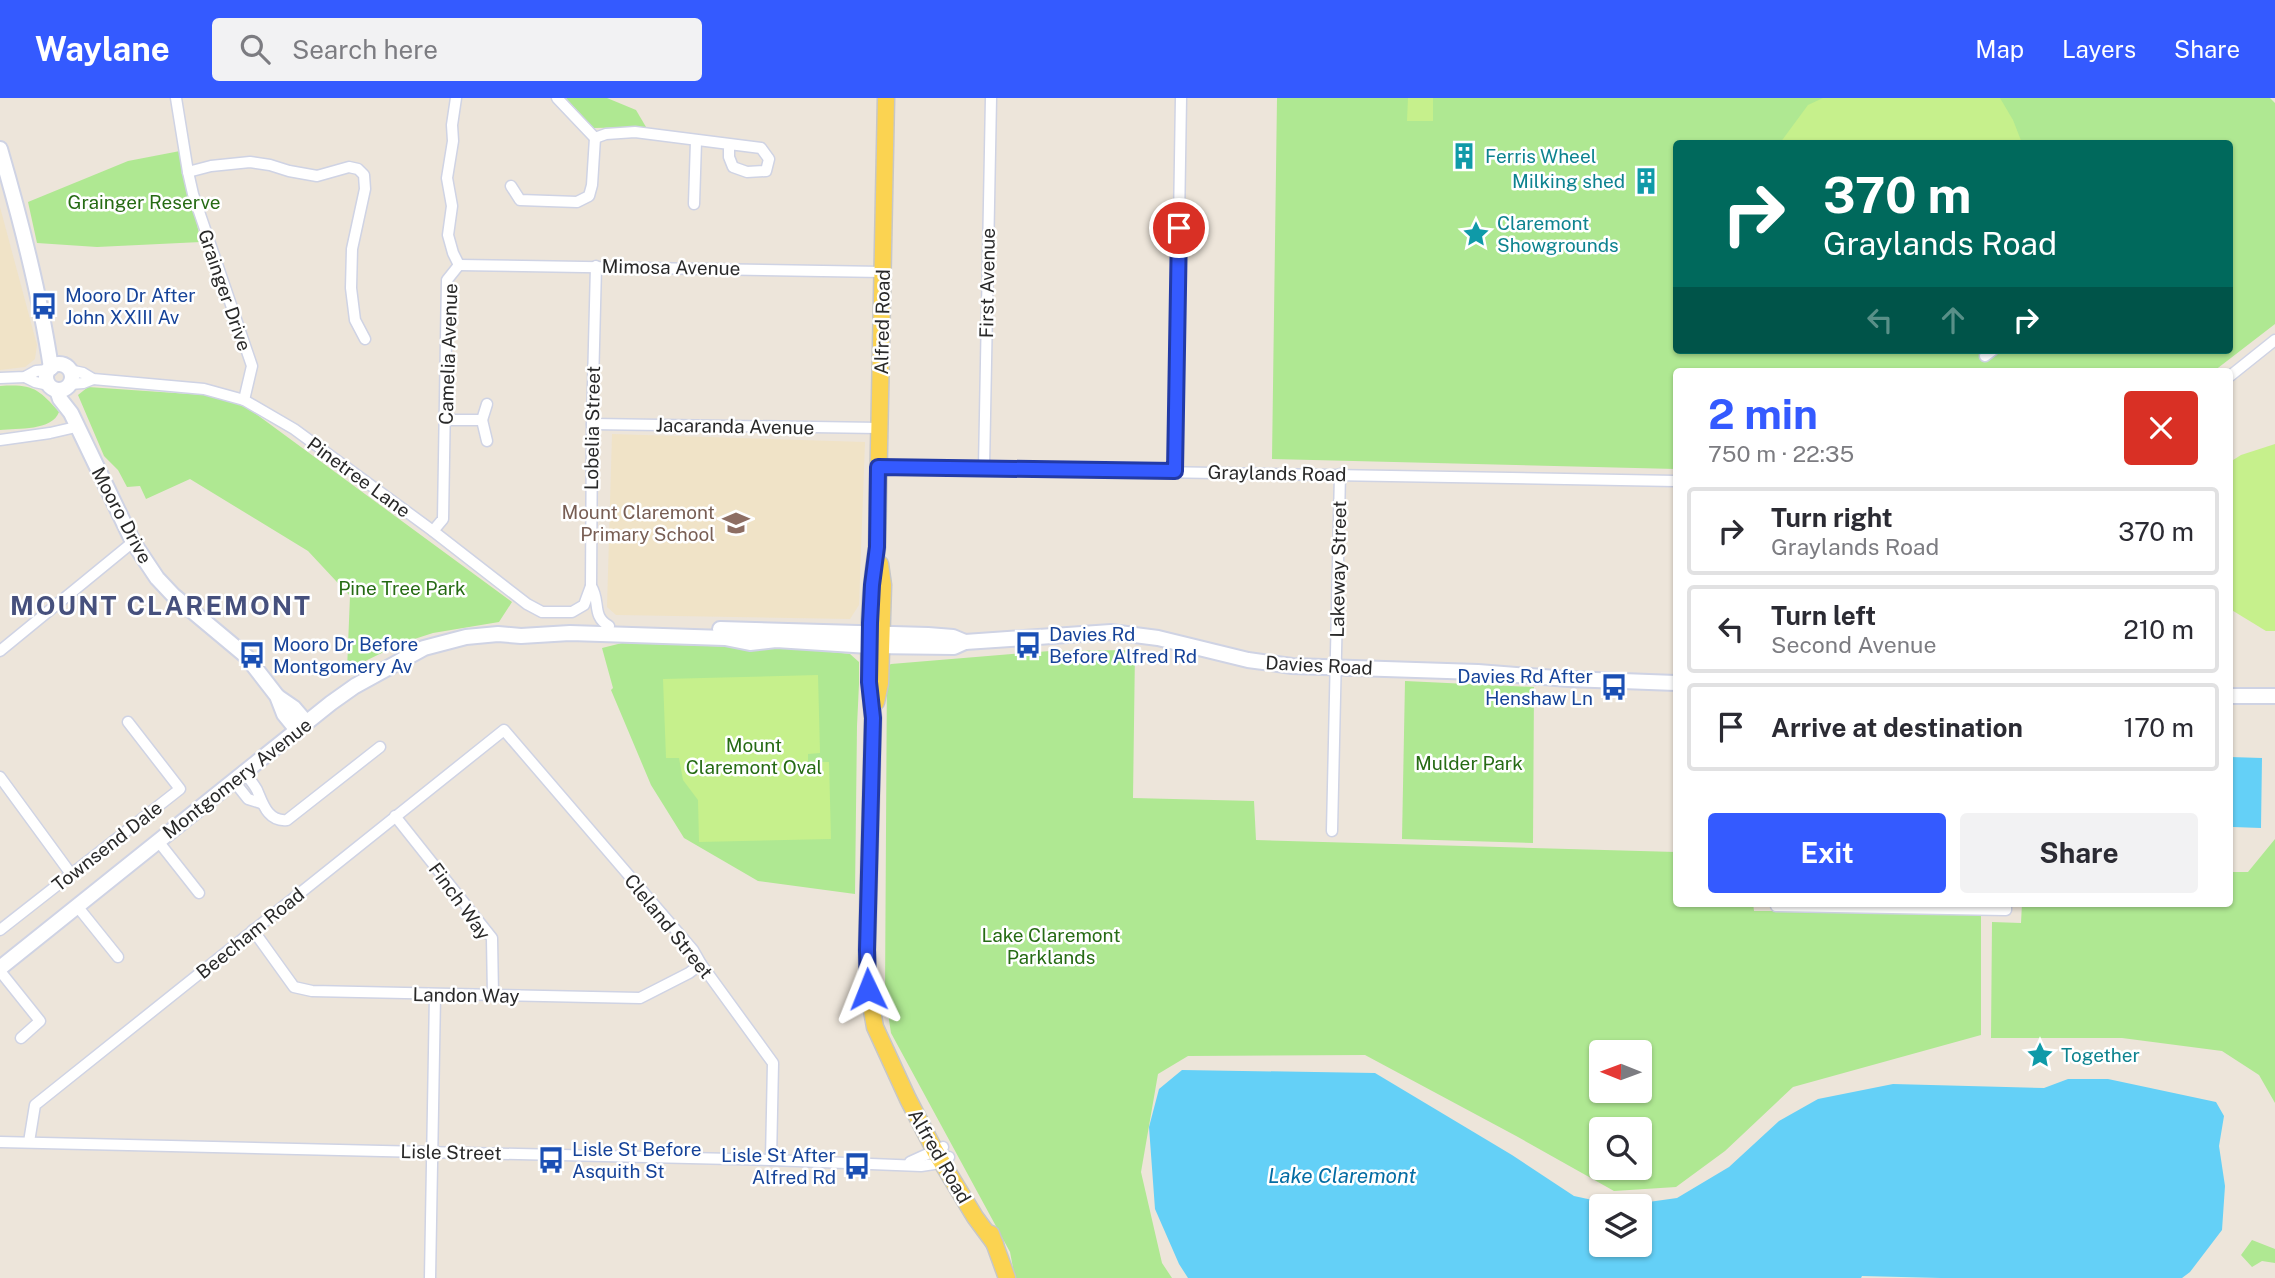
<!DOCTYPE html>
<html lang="en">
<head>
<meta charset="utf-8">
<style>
	body { margin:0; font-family:"Public Sans",sans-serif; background:#f2f2f3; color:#2b2b33; height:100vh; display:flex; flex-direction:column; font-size:26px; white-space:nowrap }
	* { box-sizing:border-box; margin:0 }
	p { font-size:23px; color:#7c7c81 }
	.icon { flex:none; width:38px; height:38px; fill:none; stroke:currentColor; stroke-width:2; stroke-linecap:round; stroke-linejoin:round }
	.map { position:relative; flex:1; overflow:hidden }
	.sheet { position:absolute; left:1673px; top:270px; width:560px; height:539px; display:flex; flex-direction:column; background:#fff; border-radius:7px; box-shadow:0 2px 5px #0004 }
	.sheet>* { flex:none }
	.hud { position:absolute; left:1673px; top:42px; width:560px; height:214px; border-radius:7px; box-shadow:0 2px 5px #0004; background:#00695c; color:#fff; overflow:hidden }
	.needle { width:46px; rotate:271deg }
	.controls { position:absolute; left:1589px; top:942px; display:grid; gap:14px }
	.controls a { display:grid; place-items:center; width:63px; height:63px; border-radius:7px; background:#fff; box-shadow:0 2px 5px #0004; font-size:35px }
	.pin { position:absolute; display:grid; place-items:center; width:60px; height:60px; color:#fff; margin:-30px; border:4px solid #fff; border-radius:50%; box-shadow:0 2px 7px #0007 }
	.me { position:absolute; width:77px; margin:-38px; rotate:358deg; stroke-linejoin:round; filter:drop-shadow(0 0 5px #0008) }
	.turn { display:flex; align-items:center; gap:24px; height:147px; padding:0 35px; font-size:32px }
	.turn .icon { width:91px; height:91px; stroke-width:2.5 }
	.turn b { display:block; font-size:49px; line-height:60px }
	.lanes { display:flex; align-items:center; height:66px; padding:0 35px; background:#0003; justify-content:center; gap:35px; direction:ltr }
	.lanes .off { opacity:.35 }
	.round { display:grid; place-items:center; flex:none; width:74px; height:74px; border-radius:7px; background:#f2f2f3 }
	.head { display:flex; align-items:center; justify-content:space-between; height:119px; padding:0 35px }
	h1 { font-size:42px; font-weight:700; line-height:52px; color:#345aff }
	.primary-button { display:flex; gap:14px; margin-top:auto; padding:14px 35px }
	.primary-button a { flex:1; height:80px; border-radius:7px; background:#345aff; color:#fff; font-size:28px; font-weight:700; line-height:80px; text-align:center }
	.primary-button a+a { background:#f2f2f3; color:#2b2b33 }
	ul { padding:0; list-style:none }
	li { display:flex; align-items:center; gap:21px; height:88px; margin:0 14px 10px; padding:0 21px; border:4px solid #e1e1e2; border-radius:7px }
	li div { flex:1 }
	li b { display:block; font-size:26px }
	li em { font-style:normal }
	header { display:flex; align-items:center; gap:42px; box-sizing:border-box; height:98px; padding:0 35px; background:#345aff; color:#fff }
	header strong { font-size:33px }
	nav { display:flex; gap:38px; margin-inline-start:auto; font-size:24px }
	.search { width:490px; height:63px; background:#f2f2f3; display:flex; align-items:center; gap:18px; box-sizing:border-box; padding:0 24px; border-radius:7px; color:#7c7c81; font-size:26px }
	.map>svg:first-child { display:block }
</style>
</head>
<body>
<header>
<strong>Waylane</strong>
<div class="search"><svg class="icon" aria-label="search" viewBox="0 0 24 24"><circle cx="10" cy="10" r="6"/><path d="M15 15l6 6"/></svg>Search here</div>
<nav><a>Map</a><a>Layers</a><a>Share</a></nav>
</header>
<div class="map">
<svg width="2275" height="1180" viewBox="0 0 2275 1180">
	<rect width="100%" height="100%" fill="#ede5da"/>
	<g fill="#f0e3c7">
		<path d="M0 109 37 247 35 261 25 269 0 272Z"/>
		<path d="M612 336 865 344 859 507 850 521 616 517 607 509Z"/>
	</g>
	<g fill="#afe892" fill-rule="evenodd">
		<path d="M566 0H607L636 12 646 29 593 30Z"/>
		<path d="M1277 0H2270L2275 5V226L2214 273H1676V371L1272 361ZM1676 46H2230V252H1676Z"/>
		<path d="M180 53 201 144 97 149 37 145 28 104 128 63Z"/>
		<path d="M0 288C32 286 38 290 59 314 52 333 18 330 0 332Z"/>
		<path d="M88 289 233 299 512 504 499 524 433 535 402 545 347 572 350 498 308 453 190 381 146 401 140 388 127 389 118 372 104 358 78 297Z"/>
		<path d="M622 545 736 549C751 555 760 551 775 550 800 549 825 554 850 556L859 564V586L857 628 855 796 758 783 684 740 651 687 611 592 613 590 602 550Z"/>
		<path d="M1135 552 1133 700 1254 703 1256 742 1676 754V805H1753L1754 813 1981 814V937L1793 989 1725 1053 1676 1089 1614 1093 1518 1039 1365 957 1188 958 1158 976 1141 1074 1162 1165 1172 1180H1015L1010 1154 891 935 885 896 887 568 891 566 1050 553ZM1601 954H1640V992H1601ZM1601 1031H1640V1069H1601Z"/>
		<path d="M1405 583 1534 589 1533 745 1402 741Z"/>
		<path d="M2275 741V1005L2259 977 2222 953 2122 940H1991L1992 824 2021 825 2022 805H2230V774H2248Z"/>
		<path d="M2252 1142 2275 1151V1165L2262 1163 2252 1169 2241 1157Z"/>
	</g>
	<g fill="#c6f08c">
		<path d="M1408 0H1433V23H1407Z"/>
		<path d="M1823 0H2000L2013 22 2022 45H1780L1808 7Z"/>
		<path d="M2275 346V533H2266L2230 511V364L2241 357Z"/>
		<path d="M818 577 820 655 808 656V664H829L831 741 699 744 698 702 683 682 679 660H666L663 581Z"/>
	</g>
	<g fill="#64d0f7">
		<path d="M2230 659 2262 660 2261 730 2233 729V688L2230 687Z"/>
		<path d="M1182 972 1375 975 1512 1057 1574 1098 1620 1108H1601V1146H1640V1108H1620L1677 1100 1729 1069 1779 1023 1818 1001 1893 986 2044 990 2068 981H2108L2216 1004 2224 1018 2219 1048 2225 1088 2222 1132 2190 1174 2182 1180H1941L1862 1178 1861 1180H1188L1179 1166 1155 1111 1149 1029 1159 991Z"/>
	</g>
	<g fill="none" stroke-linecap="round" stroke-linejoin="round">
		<defs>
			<g id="street">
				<path d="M176 0 188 74 193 96 252 268 244 302"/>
				<path d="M557 0 595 40 606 36 635 34 761 50 769 61 766 73 747 74 733 69 729 59V46"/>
				<path d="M188 74 211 68 250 64 270 67 289 73 317 78 349 69 358 71 364 77 365 91 352 151 351 190 355 222 365 241"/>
				<path d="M511 88 520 102 577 104 589 98 592 87 595 40"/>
				<path d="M694 106 696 43"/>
				<path d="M459 167 883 174"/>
				<path d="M596 168 592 326 591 488C601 503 591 518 609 528"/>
				<path d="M1985 258 1993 252"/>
				<path d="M69 272 83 275 93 281 204 291 244 302 294 331 433 433 527 506 542 514H572L584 507 591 488"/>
				<path d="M2230 278 2275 242"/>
				<path d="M25 279 35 284 49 287"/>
				<path d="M0 280 25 279 36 273 48 272"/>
				<path d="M70 286 83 285 93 281"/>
				<path d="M445 322H482L487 343"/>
				<path d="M482 322 487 306"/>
				<path d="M592 326 879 330"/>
				<path d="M0 342 50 335 76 329"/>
				<path d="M878 369 1676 383"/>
				<path d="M984 370 991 0"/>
				<path d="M1175 373 1181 0"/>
				<path d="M433 433 443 421 447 182 459 167 453 155 448 137 452 108 447 80 453 43 452 27 456 0"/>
				<path d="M0 553 133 444"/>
				<path d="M243 673C248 679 254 686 257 692 263 706 268 724 287 722L380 649"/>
				<path d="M0 679 71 776"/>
				<path d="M233 682 248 701 261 705"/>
				<path d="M395 718 492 840 493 898"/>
				<path d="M1332 733 1340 376"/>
				<path d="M158 743 199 795"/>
				<path d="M77 808 118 859"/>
				<path d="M1776 808 2006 812V805"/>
				<path d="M0 832 180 691 128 624"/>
				<path d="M253 832 294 889 312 893 640 900 689 875 701 866"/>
				<path d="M0 873 40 923 21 940"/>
				<path d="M0 1044 771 1062 921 1068 934 1066 949 1059"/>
				<path d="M29 1044 35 1007 504 632 693 852 701 866 773 965 771 1062"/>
				<path d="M910 1064 943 1049"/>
				<path d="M430 1180 435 897"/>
			</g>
			<g id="secondary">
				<path d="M0 51C21 123 40 196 51 270"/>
				<circle cx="59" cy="279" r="13"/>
				<path d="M57 292 60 301 71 315 133 444 157 480 173 497 246 558 277 598 284 616 297 632"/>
				<path d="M720 531 928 537 953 539 965 544"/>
				<path d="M2230 598H2275"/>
				<path d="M278 599 294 610 306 624"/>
				<path d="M0 870 331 605 355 588 424 550 466 539 498 536 521 538 570 535 725 540 750 545 776 542 869 548 954 549 965 544 1111 534 1158 540 1248 562 1292 568 1478 574 1568 581 1676 585"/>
			</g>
			<g id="primary">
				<path d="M886 0 877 449C868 506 867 563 873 620L867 852 868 891 875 929 908 1001 935 1053 975 1119 995 1146"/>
				<path d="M876 604 880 585 883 487 880 466"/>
				<path d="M991 1136 1007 1180"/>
			</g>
		</defs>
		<use href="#street" stroke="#cfd3e4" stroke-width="13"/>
		<use href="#secondary" stroke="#cfd3e4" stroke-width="18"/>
		<use href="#primary" stroke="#c7c7c7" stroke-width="19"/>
		<use href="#street" stroke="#fff" stroke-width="10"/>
		<use href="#secondary" stroke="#fff" stroke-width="14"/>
		<use href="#primary" stroke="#fbd351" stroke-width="16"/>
	</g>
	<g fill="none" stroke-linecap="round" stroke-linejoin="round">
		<defs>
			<path id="route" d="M868 891 867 852 873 620 869 584 870 525 872 487 877 449 878 369 1175 373 1179 130"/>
		</defs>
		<use href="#route" stroke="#223aa6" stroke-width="18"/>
		<use href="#route" stroke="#345aff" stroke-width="12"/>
	</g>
	<defs>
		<symbol id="building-bare" viewBox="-9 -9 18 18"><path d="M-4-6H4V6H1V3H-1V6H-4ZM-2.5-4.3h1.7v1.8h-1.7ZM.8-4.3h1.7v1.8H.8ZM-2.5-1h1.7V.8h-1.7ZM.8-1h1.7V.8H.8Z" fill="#0f9aa8" stroke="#fff" stroke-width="2.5" paint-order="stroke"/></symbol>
		<symbol id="sight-bare" viewBox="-9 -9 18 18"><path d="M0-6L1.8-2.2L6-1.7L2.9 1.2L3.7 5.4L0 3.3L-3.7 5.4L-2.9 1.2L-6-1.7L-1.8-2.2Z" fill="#0f9aa8" stroke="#fff" stroke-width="2.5" paint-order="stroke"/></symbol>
		<symbol id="bus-bare" viewBox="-9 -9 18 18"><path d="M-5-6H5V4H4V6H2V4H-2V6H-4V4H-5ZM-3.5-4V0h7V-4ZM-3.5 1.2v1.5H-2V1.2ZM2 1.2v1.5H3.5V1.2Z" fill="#1a4fb4" stroke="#fff" stroke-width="2.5" paint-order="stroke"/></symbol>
		<symbol id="school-bare" viewBox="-9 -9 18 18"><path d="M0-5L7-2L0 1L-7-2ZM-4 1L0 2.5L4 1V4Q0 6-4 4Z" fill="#8d6e63" stroke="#fff" stroke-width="2.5" paint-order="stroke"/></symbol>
	</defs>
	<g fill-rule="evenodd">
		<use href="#building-bare" x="1445" y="39" width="38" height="38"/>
		<use href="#building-bare" x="1627" y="64" width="38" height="38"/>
		<use href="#sight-bare" x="1457" y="117" width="38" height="38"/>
		<use href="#bus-bare" x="25" y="189" width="38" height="38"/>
		<use href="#school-bare" x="717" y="406" width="38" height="38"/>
		<use href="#bus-bare" x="1009" y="528" width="38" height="38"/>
		<use href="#bus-bare" x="233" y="538" width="38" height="38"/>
		<use href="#bus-bare" x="1595" y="570" width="38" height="38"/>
		<use href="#sight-bare" x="2021" y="938" width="38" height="38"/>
		<use href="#bus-bare" x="532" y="1043" width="38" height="38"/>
		<use href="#bus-bare" x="838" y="1049" width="38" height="38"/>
	</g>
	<g text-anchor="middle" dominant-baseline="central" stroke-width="5" stroke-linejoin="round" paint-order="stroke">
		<g font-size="19" fill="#0d838f" stroke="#fff" text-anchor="start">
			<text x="1485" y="58">Ferris Wheel</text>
			<text x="1625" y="83" text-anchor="end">Milking shed</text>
			<text x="1497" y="125">Claremont<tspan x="1497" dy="22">Showgrounds</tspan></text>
			<text x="2061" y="957">Together</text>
		</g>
		<g font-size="19" fill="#266b14" stroke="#fff">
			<text x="144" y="104">Grainger Reserve</text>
			<text x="402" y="490">Pine Tree Park</text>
			<text x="754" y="647">Mount<tspan x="754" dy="22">Claremont Oval</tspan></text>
			<text x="1469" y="665">Mulder Park</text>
			<text x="1051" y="837">Lake Claremont<tspan x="1051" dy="22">Parklands</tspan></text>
		</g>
		<g font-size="19" fill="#292929" stroke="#fff">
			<text transform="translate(671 169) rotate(1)">Mimosa Avenue</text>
			<text transform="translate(987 185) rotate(-89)">First Avenue</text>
			<text transform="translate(225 192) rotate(71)">Grainger Drive</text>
			<text transform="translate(882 224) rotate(-89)">Alfred Road</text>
			<text transform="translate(448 256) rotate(-88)">Camelia Avenue</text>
			<text transform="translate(735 328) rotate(1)">Jacaranda Avenue</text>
			<text transform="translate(592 330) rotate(-89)">Lobelia Street</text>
			<text transform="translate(1277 375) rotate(1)">Graylands Road</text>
			<text transform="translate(359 379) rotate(36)">Pinetree Lane</text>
			<text transform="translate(122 417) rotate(62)">Mooro Drive</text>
			<text transform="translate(1338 471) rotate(-89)">Lakeway Street</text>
			<text transform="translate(1319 567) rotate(3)">Davies Road</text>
			<text transform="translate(237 680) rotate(-38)">Montgomery Avenue</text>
			<text transform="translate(107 748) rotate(-38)">Townsend Dale</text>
			<text transform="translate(460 803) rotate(54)">Finch Way</text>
			<text transform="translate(669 828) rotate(51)">Cleland Street</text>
			<text transform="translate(250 835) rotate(-39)">Beecham Road</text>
			<text transform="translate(466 897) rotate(1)">Landon Way</text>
			<text transform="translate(451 1054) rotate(1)">Lisle Street</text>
			<text transform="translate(940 1058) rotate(60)">Alfred Road</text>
		</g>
		<g font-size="19" fill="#164399" stroke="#fff" text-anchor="start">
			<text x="65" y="197">Mooro Dr After<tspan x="65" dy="22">John XXIII Av</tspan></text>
			<text x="1049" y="536">Davies Rd<tspan x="1049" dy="22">Before Alfred Rd</tspan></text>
			<text x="273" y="546">Mooro Dr Before<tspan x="273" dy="22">Montgomery Av</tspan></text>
			<text x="1593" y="578" text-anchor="end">Davies Rd After<tspan x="1593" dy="22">Henshaw Ln</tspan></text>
			<text x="572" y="1051">Lisle St Before<tspan x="572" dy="22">Asquith St</tspan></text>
			<text x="836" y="1057" text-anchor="end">Lisle St After<tspan x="836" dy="22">Alfred Rd</tspan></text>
		</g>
		<g font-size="19" fill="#785e54" stroke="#fff" text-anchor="end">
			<text x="715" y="414">Mount Claremont<tspan x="715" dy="22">Primary School</tspan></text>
		</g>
		<g font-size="21" font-style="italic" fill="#036ca3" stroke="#fff">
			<text x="1342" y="1077">Lake Claremont</text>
		</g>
		<g font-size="26" font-weight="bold" letter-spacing="2" fill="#46507d" stroke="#fff">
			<text x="161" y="507">MOUNT CLAREMONT</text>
		</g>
	</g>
</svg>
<div class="controls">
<a><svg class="needle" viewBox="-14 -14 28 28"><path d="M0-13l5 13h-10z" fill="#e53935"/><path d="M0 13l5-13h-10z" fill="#7c7c81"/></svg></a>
<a><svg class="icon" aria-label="search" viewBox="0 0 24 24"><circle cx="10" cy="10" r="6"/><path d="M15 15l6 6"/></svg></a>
<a><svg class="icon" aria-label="layers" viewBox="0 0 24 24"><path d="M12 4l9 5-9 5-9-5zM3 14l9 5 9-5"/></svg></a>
</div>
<div class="pin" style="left:1179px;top:130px;background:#d93025"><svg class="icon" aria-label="arrive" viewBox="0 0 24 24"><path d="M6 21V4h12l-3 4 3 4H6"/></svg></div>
<svg class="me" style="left:868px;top:891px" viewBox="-20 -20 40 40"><path d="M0-17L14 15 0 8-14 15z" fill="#345aff" stroke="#fff" stroke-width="4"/></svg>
<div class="hud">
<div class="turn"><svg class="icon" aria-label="right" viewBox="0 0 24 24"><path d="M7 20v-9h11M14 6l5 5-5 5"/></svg><div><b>370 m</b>Graylands Road</div></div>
<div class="lanes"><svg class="icon off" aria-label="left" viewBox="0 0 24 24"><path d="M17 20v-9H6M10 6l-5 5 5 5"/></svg><svg class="icon off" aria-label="ahead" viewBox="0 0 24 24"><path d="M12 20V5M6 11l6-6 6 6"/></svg><svg class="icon" aria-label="right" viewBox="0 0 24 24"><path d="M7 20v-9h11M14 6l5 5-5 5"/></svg></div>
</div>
<section class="sheet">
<div class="head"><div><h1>2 min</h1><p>750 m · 22:35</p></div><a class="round" style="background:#d93025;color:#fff"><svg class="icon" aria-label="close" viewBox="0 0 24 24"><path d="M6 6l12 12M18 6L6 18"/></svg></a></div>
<ul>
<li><svg class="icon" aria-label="right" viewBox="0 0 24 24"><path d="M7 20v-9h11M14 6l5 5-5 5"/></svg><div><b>Turn right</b><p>Graylands Road</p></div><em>370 m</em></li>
<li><svg class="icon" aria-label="left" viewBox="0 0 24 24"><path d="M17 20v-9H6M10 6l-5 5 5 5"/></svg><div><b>Turn left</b><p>Second Avenue</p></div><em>210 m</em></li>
<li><svg class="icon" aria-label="arrive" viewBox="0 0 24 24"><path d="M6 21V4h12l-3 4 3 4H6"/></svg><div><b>Arrive at destination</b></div><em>170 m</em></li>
</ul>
<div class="primary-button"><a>Exit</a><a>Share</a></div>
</section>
</div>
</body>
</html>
